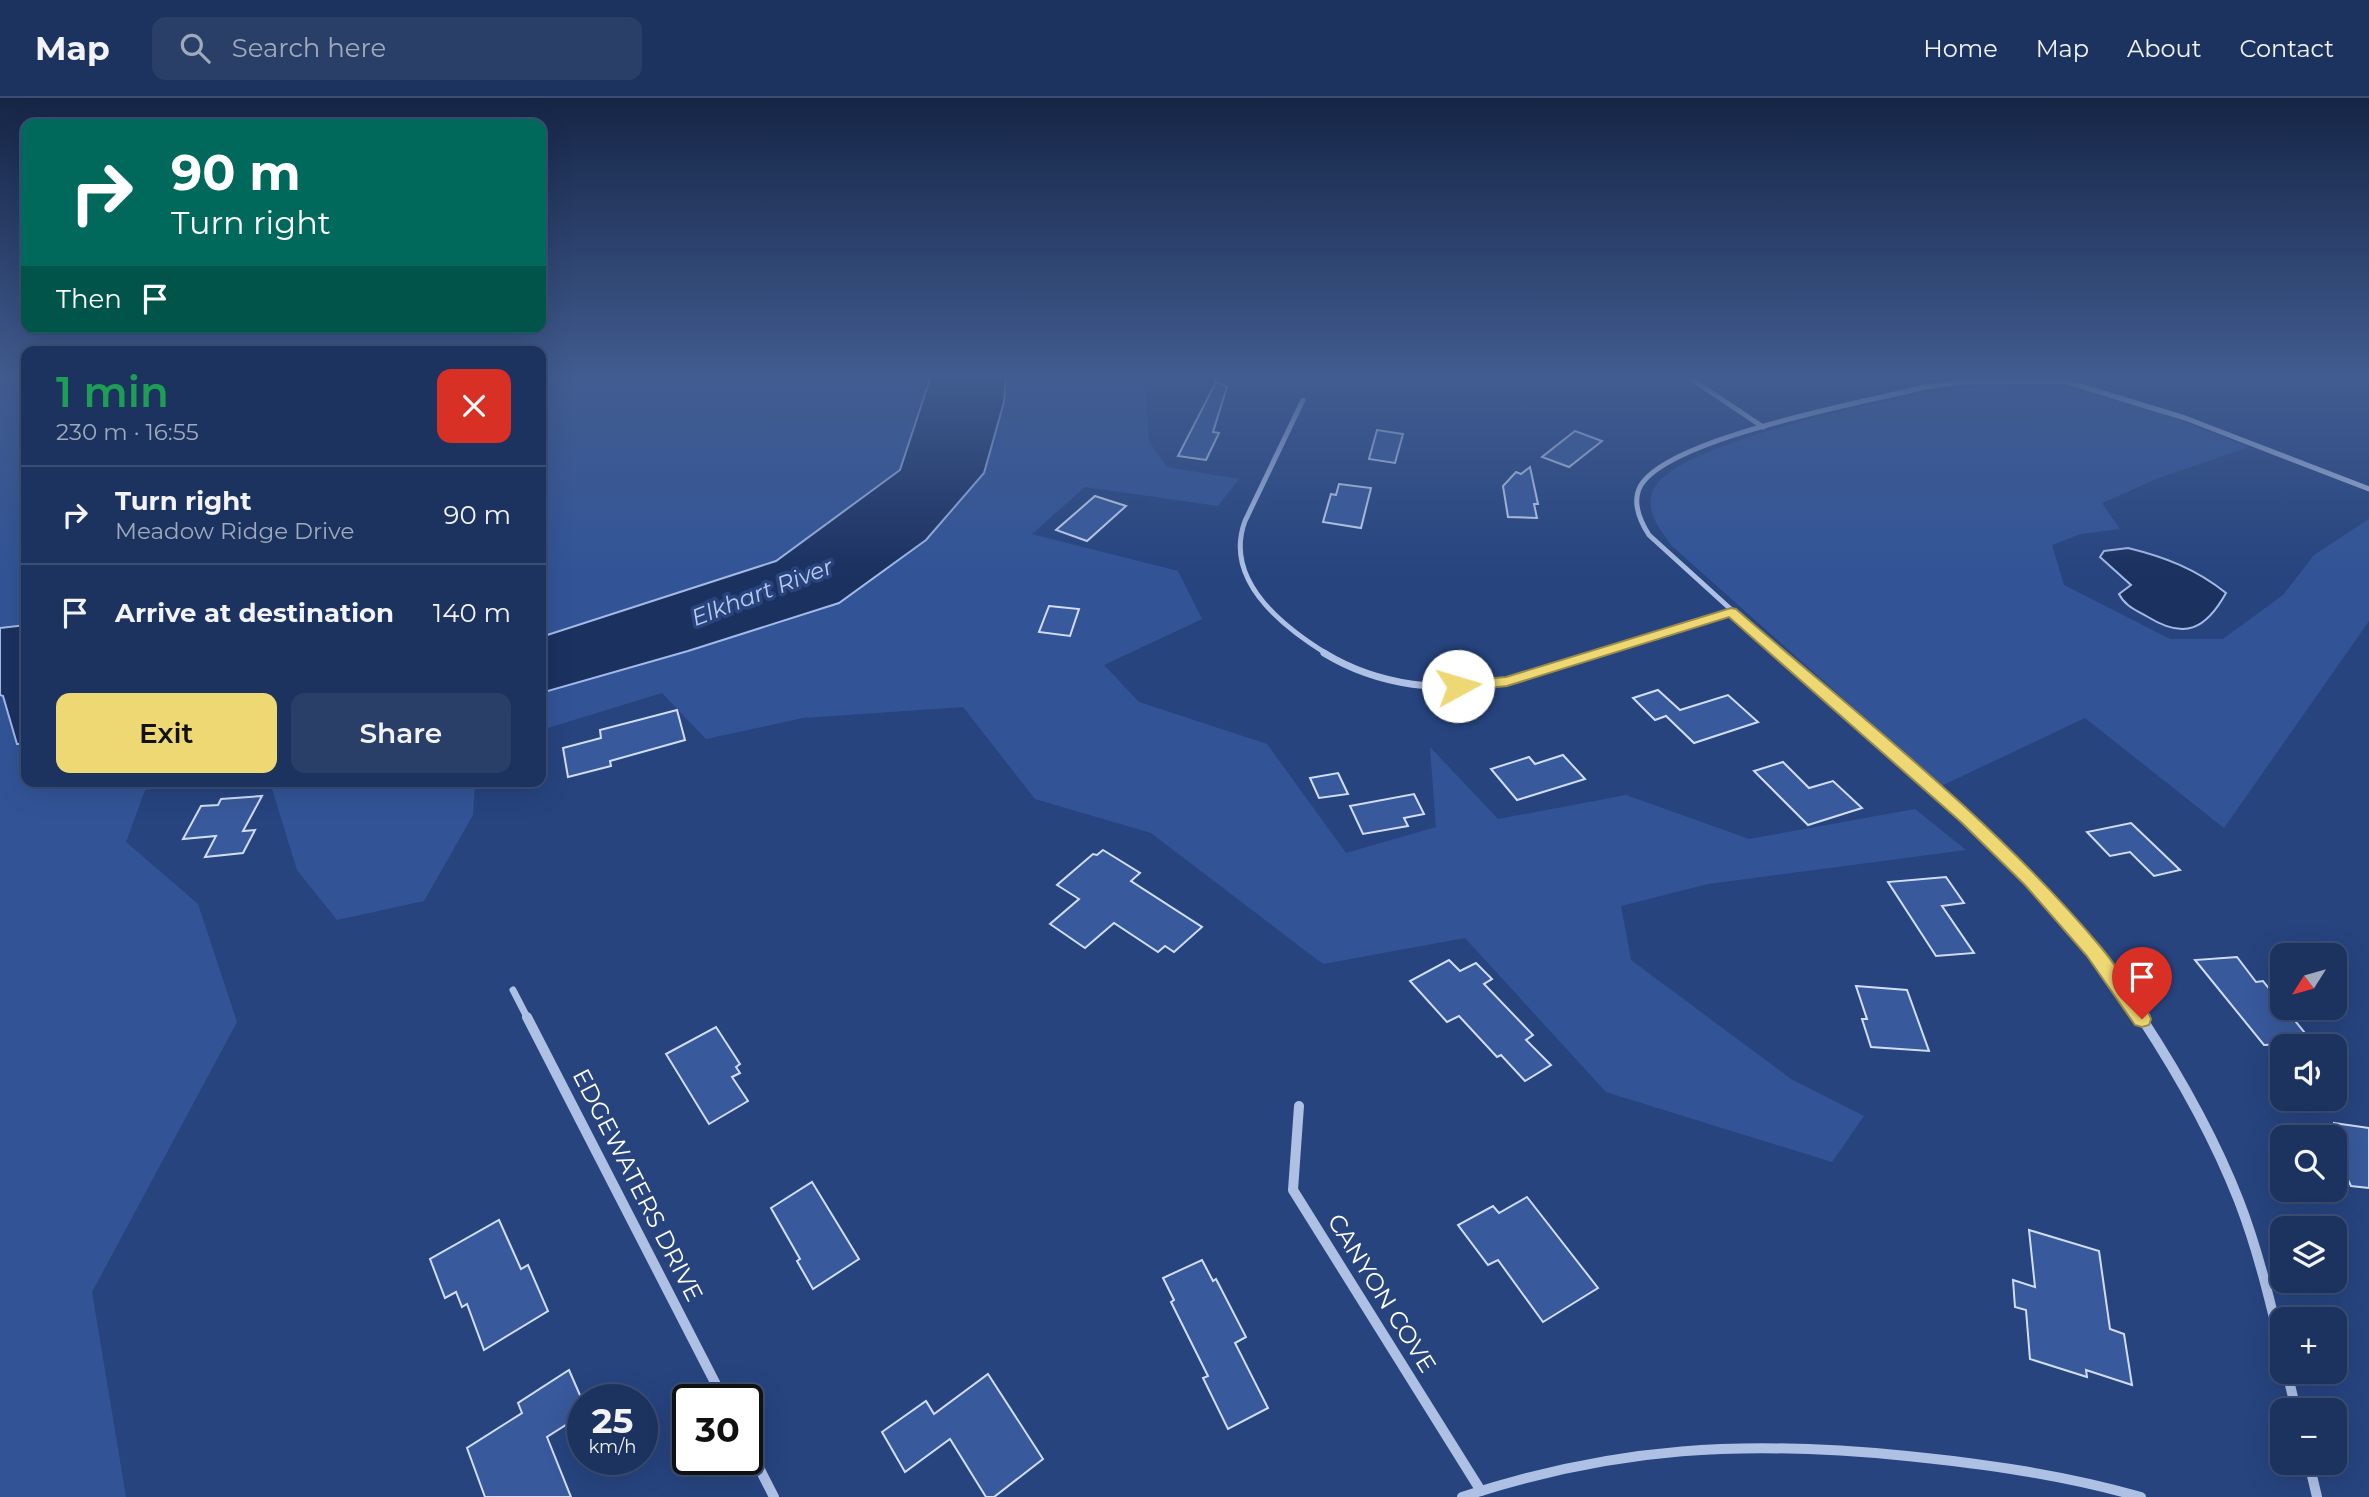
<!DOCTYPE html>
<html lang="en">
<head>
<meta charset="utf-8">
<style>
	body { margin:0; font-family:Montserrat,sans-serif; background:#2a3f68; color:#f1f3f6; height:100vh; display:flex; flex-direction:column; font-size:26px; white-space:nowrap }
	* { box-sizing:border-box; margin:0 }
	p { font-size:23px; color:#a0aabd }
	.icon { flex:none; width:38px; height:38px; fill:none; stroke:currentColor; stroke-width:2; stroke-linecap:round; stroke-linejoin:round }
	.map { position:relative; flex:1; overflow:hidden }
	.panel { position:absolute; left:21px; top:248px; width:525px; height:441px; display:flex; flex-direction:column; background:#1d335f; border-radius:14px; box-shadow:0 7px 28px #0002,0 0 0 2px #3b4e74 }
	.panel>* { flex:none }
	.banner { position:absolute; left:21px; top:21px; width:525px; height:214px; border-radius:14px; box-shadow:0 7px 28px #0002,0 0 0 2px #3b4e74; background:#00695c; color:#fff; overflow:hidden }
	.needle { width:46px; rotate:233deg }
	.buttons { position:absolute; left:2270px; top:845px; display:grid; gap:14px }
	.buttons a { display:grid; place-items:center; width:77px; height:77px; border-radius:14px; background:#1d335f; box-shadow:0 7px 28px #0002,0 0 0 2px #3b4e74; font-size:35px }
	.speed { position:absolute; left:567px; top:1286px; display:flex; gap:14px; font-size:35px; font-weight:700; text-align:center }
	.speed>* { display:grid; place-content:center; width:91px; height:91px; border-radius:50%; background:#1d335f; box-shadow:0 7px 28px #0002,0 0 0 2px #3b4e74; line-height:1 }
	.speed small { font-size:18px; font-weight:400 }
	.speed .limit { border:4px solid #111; border-radius:10px; background:#fff; color:#111 }
	.pin { position:absolute; display:grid; place-items:center; width:60px; height:60px; color:#fff; margin:-72px -30px; border-radius:50% 50% 50% 0; rotate:-45deg; box-shadow:0 0 7px #0007 }
	.pin .icon { rotate:45deg }
	.me { position:absolute; width:77px; margin:-38px; rotate:84deg; stroke-linejoin:round; filter:drop-shadow(0 0 5px #0008) }
	.turn { display:flex; align-items:center; gap:24px; height:147px; padding:0 35px; font-size:32px }
	.turn .icon { width:91px; height:91px; stroke-width:2.5 }
	.turn b { display:block; font-size:49px; line-height:60px }
	.then { display:flex; align-items:center; height:66px; padding:0 35px; background:#0003; gap:14px; font-size:26px }
	.round { display:grid; place-items:center; flex:none; width:74px; height:74px; border-radius:14px; background:#2a3f68 }
	.head { display:flex; align-items:center; justify-content:space-between; height:119px; padding:0 35px }
	h1 { font-size:42px; font-weight:600; line-height:52px; color:#1e9e55 }
	.button { display:flex; gap:14px; margin-top:auto; padding:14px 35px }
	.button a { flex:1; height:80px; border-radius:14px; background:#edd874; color:#111; font-size:28px; font-weight:600; line-height:80px; text-align:center }
	.button a+a { background:#2a3f68; color:#f1f3f6 }
	ul { padding:0; list-style:none }
	li { display:flex; align-items:center; gap:21px; height:98px; padding:0 35px; border-top:2px solid #3b4e74 }
	li div { flex:1 }
	li b { display:block; font-size:26px }
	li em { font-style:normal }
	header { display:flex; align-items:center; gap:42px; box-sizing:border-box; height:98px; padding:0 35px; background:#1d335f; border-bottom:2px solid #3b4e74 }
	header strong { font-size:33px }
	nav { display:flex; gap:38px; margin-inline-start:auto; font-size:24px }
	.search { width:490px; height:63px; background:#2a3f68; display:flex; align-items:center; gap:18px; box-sizing:border-box; padding:0 24px; border-radius:14px; color:#a0aabd; font-size:26px }
	.map>svg:first-child { display:block }
</style>
</head>
<body>
<header>
<strong>Map</strong>
<div class="search"><svg class="icon" aria-label="search" viewBox="0 0 24 24"><circle cx="10" cy="10" r="6"/><path d="M15 15l6 6"/></svg>Search here</div>
<nav><a>Home</a><a>Map</a><a>About</a><a>Contact</a></nav>
</header>
<div class="map">
<svg width="2369" height="1399" viewBox="0 0 2369 1399">
	<rect width="100%" height="100%" fill="#27447f"/>
	<g fill="#325497">
		<path d="M0 278H26V527L0 530Z"/>
		<path d="M541 278H931L900 372 776 463 541 539Z"/>
		<path d="M1006 278H1145L1149 343 1167 369 1239 381 1218 408 1085 389 1032 436 1178 473 1202 521 1104 567 1139 604 1267 646 1346 755 1436 729 1430 649 1498 721 1626 697 1749 741 1915 711 1966 752 1708 786 1621 808 1631 862 1791 981 1864 1018 1832 1064 1606 994 1465 840 1323 866 1151 735 1035 701 963 609 803 620 706 641 662 595 541 632V595L688 553 1004 304Z"/>
		<path d="M1970 289C2008 288 2046 288 2084 294 2141 304 2196 329 2249 349L2159 380 2102 405 2120 431 2081 436 2052 447 2064 487 2170 541H2223L2283 497 2314 457 2369 421V523L2224 730 2085 620 1941 688 1672 448C1661 433 1646 416 1652 395 1668 343 1915 295 1970 289Z"/>
		<path d="M0 597 3 598 17 646H26V684H198L145 692 126 744 198 806 237 924 92 1194 126 1399H0Z"/>
		<path d="M270 684H475L473 717 424 803 337 822 297 772Z"/>
	</g>
	<g fill="#1b3160" stroke="#a3bae6" stroke-width="2">
		<path d="M931 278H1006L1004 304 984 375 926 442 839 505 688 553 541 595V539L776 463 900 372Z"/>
		<path d="M2128 450C2165 459 2196 471 2226 495 2206 531 2185 542 2148 519 2136 512 2125 508 2119 496L2131 487 2100 459 2104 453Z"/>
		<path d="M26 527V646H17L3 598 0 597V530Z"/>
	</g>
	<g fill="#38599c" stroke="#d1ddf5" stroke-width="2">
		<path d="M1216 284 1227 289 1213 334 1219 335 1206 362 1178 358Z"/>
		<path d="M1377 332 1403 336 1395 365 1369 361Z"/>
		<path d="M1575 333 1602 343 1569 369 1542 359Z"/>
		<path d="M1530 369 1538 406H1534L1537 420 1508 419 1503 388 1516 374 1521 376Z"/>
		<path d="M1339 386 1371 390 1361 430 1323 424 1331 396 1336 397Z"/>
		<path d="M1095 398 1126 408 1087 443 1056 432Z"/>
		<path d="M1049 508 1079 511 1070 538 1039 534Z"/>
		<path d="M1658 592 1680 612 1728 597 1758 624 1694 645 1666 618 1655 622 1633 600Z"/>
		<path d="M677 612 685 642 610 663 611 668 568 679 563 650 601 640 600 632Z"/>
		<path d="M1563 657 1585 681 1517 702 1491 671 1529 659 1535 666Z"/>
		<path d="M1783 664 1809 690 1833 683 1862 710 1808 727 1754 673Z"/>
		<path d="M1338 675 1348 696 1319 700 1310 680Z"/>
		<path d="M1414 696 1424 716 1404 720 1408 728 1363 736 1350 708Z"/>
		<path d="M262 698 243 733 255 732 243 755 205 759 216 738 183 741 201 708 218 707 221 701Z"/>
		<path d="M2131 725 2180 772 2154 778 2130 754 2110 758 2087 734Z"/>
		<path d="M1103 752 1140 775 1131 783 1202 829 1174 854 1165 848 1158 854 1114 825 1085 850 1050 826 1079 801 1057 787 1093 756 1097 757Z"/>
		<path d="M1946 779 1964 805 1942 808 1974 855 1936 858 1888 784Z"/>
		<path d="M2237 859 2256 884 2263 883 2313 945 2264 947 2195 862Z"/>
		<path d="M1449 862 1460 873 1476 865 1492 881 1484 886 1533 937 1526 942 1551 967 1525 983 1501 957 1497 959 1459 918 1447 924 1410 883Z"/>
		<path d="M1856 888 1907 892 1929 953 1871 949 1862 921H1867Z"/>
		<path d="M716 929 740 966 736 969 740 975 732 979 748 1003 709 1026 666 956Z"/>
		<path d="M2334 1025 2369 1030V1090L2351 1088 2334 1053Z"/>
		<path d="M812 1084 859 1161 813 1191 797 1163 800 1161 771 1110Z"/>
		<path d="M1527 1099 1598 1190 1543 1224 1498 1162 1488 1167 1458 1127 1493 1108 1499 1115Z"/>
		<path d="M499 1122 521 1171 528 1167 548 1213 484 1252 467 1206 462 1209 456 1194 445 1200 430 1161Z"/>
		<path d="M2029 1132 2099 1153 2110 1231 2124 1236 2132 1287 2086 1272 2087 1279 2030 1261 2026 1212 2015 1209 2013 1182 2035 1189Z"/>
		<path d="M1202 1162 1213 1183 1216 1181 1246 1239 1235 1245 1268 1310 1228 1331 1203 1280 1208 1278 1171 1204 1174 1202 1163 1180Z"/>
		<path d="M569 1272 583 1304V1316L547 1339 571 1399H485L467 1350 522 1315 518 1305Z"/>
		<path d="M988 1276 1043 1361 994 1399H986L950 1341 905 1374 882 1334 926 1303 934 1316Z"/>
	</g>
	<g fill="none" stroke-linecap="round" stroke-linejoin="round">
		<g stroke="#aec1e5" stroke-width="5">
			<path d="M1687 278 1763 329"/>
			<path d="M2070 278 2064 283 2185 320 2369 391"/>
			<path d="M1303 302 1245 423C1223 482 1283 529 1327 556"/>
			<path d="M1594 556 1731 514"/>
			<path d="M1780 556 1649 437C1640 423 1631 404 1641 387 1671 339 1866 304 1925 289L1960 284 2064 283"/>
		</g>
		<g stroke="#aec1e5" stroke-width="7">
			<path d="M1324 555C1378 588 1445 596 1507 583 1538 577 1569 564 1599 555"/>
			<path d="M1778 555C1907 668 2046 776 2142 921"/>
			<path d="M513 892 528 921"/>
		</g>
		<g stroke="#aec1e5" stroke-width="10">
			<path d="M527 919 724 1302"/>
			<path d="M2141 919C2179 977 2214 1039 2239 1103 2258 1152 2270 1203 2282 1253"/>
			<path d="M1299 1008 1293 1092 1481 1393"/>
			<path d="M2287 1274 2296 1312"/>
			<path d="M747 1346 774 1399"/>
			<path d="M2309 1365 2317 1399"/>
			<path d="M1462 1399C1616 1348 1746 1342 1907 1358 1986 1366 2064 1377 2141 1399"/>
		</g>
	</g>
	<linearGradient id="sky" x2="0" y2="1"><stop stop-color="#152546"/><stop offset="0.59" stop-color="#415c90"/><stop offset="1" stop-color="#415c90" stop-opacity="0"/></linearGradient>
	<rect width="2369" height="474" fill="url(#sky)"/>
	<path fill="#edd874" stroke="#9a8c4b" stroke-width="2" d="M1731 510 1736 511C1859 618 1994 722 2099 847 2117 868 2132 893 2149 916L2151 921 2149 927 2142 929 2135 927 2087 858 2025 787 1961 724 1729 519 1507 588 1458 593 1451 588 1458 583 1506 579Z"/>
	<g text-anchor="middle" dominant-baseline="central" stroke-width="7" stroke-linejoin="round" paint-order="stroke">
		<g font-size="23" font-style="italic" fill="#b9cbed" stroke="#27447f">
			<text transform="translate(762 494) rotate(-21)">Elkhart River</text>
		</g>
		<g font-size="24" fill="#fff" stroke="#27447f">
			<text transform="translate(638 1087) rotate(63)">EDGEWATERS DRIVE</text>
			<text transform="translate(1382 1195) rotate(58)">CANYON COVE</text>
		</g>
	</g>
</svg>
<div class="buttons">
<a><svg class="needle" viewBox="-14 -14 28 28"><path d="M0-13l5 13h-10z" fill="#e53935"/><path d="M0 13l5-13h-10z" fill="#a0aabd"/></svg></a>
<a><svg class="icon" aria-label="sound" viewBox="0 0 24 24"><path d="M4 9h4l5-4v14l-5-4H4zM17 9q2 3 0 6"/></svg></a>
<a><svg class="icon" aria-label="search" viewBox="0 0 24 24"><circle cx="10" cy="10" r="6"/><path d="M15 15l6 6"/></svg></a>
<a><svg class="icon" aria-label="layers" viewBox="0 0 24 24"><path d="M12 4l9 5-9 5-9-5zM3 14l9 5 9-5"/></svg></a>
<a>+</a>
<a>−</a>
</div>
<div class="speed"><div>25<small>km/h</small></div><div class="limit">30</div></div>
<div class="pin" style="left:2142px;top:921px;background:#d93025"><svg class="icon" aria-label="arrive" viewBox="0 0 24 24"><path d="M6 21V4h12l-3 4 3 4H6"/></svg></div>
<svg class="me" style="left:1458px;top:588px" viewBox="-20 -20 40 40"><circle r="19" fill="#fff"/><path d="M0-13L10 11 0 6-10 11z" fill="#edd874"/></svg>
<div class="banner">
<div class="turn"><svg class="icon" aria-label="right" viewBox="0 0 24 24"><path d="M7 20v-9h11M14 6l5 5-5 5"/></svg><div><b>90 m</b>Turn right</div></div>
<div class="then">Then<svg class="icon" aria-label="arrive" viewBox="0 0 24 24"><path d="M6 21V4h12l-3 4 3 4H6"/></svg></div>
</div>
<section class="panel">
<div class="head"><div><h1>1 min</h1><p>230 m · 16:55</p></div><a class="round" style="background:#d93025;color:#fff"><svg class="icon" aria-label="close" viewBox="0 0 24 24"><path d="M6 6l12 12M18 6L6 18"/></svg></a></div>
<ul>
<li><svg class="icon" aria-label="right" viewBox="0 0 24 24"><path d="M7 20v-9h11M14 6l5 5-5 5"/></svg><div><b>Turn right</b><p>Meadow Ridge Drive</p></div><em>90 m</em></li>
<li><svg class="icon" aria-label="arrive" viewBox="0 0 24 24"><path d="M6 21V4h12l-3 4 3 4H6"/></svg><div><b>Arrive at destination</b></div><em>140 m</em></li>
</ul>
<div class="button"><a>Exit</a><a>Share</a></div>
</section>
</div>
</body>
</html>
